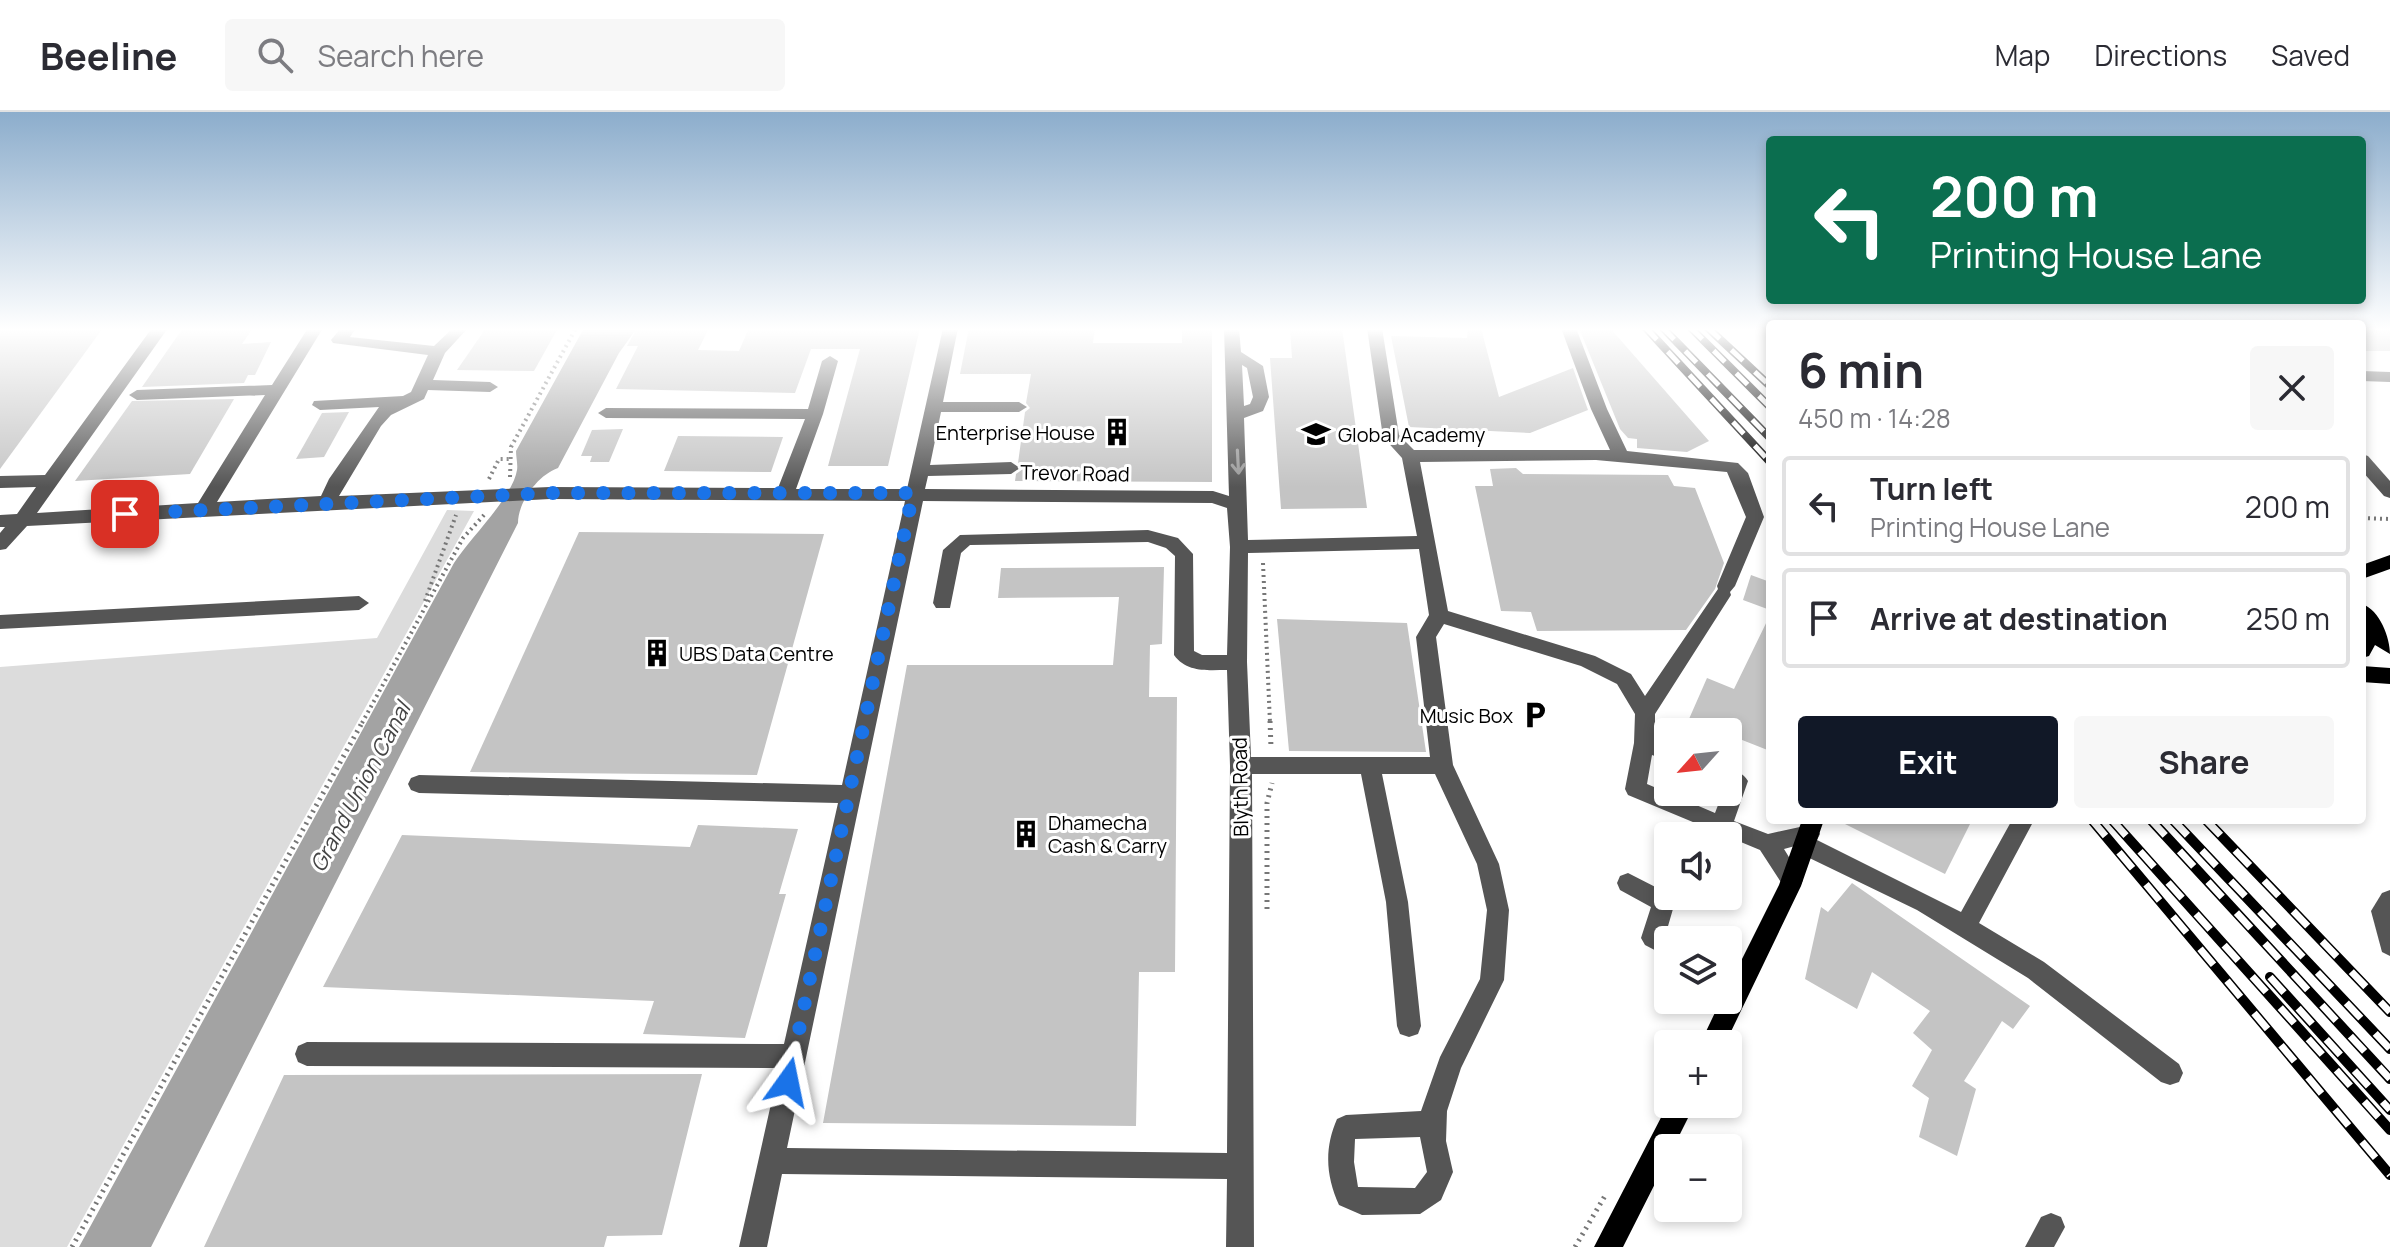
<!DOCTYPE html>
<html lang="en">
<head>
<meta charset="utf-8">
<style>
	body { margin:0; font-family:Manrope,sans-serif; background:#f7f7f7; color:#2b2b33; height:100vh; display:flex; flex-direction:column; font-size:30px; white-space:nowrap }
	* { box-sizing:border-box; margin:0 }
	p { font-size:26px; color:#7c7c81 }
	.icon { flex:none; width:44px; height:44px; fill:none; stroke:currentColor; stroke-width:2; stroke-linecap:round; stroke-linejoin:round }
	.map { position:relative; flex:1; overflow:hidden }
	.side { position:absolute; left:1766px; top:208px; width:600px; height:504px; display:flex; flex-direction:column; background:#fff; border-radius:8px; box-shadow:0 4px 12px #0003 }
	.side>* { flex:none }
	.banner { position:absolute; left:1766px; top:24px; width:600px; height:168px; border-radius:8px; box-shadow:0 4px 12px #0003; background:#0b6e4f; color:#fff; overflow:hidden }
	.needle { width:52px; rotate:243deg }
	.tools { position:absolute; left:1654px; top:606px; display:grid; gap:16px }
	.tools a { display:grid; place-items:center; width:88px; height:88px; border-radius:8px; background:#fff; box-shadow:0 4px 12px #0003; font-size:40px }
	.pin { position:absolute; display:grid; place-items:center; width:68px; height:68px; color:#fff; margin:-34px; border-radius:16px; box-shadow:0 4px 12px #0006 }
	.me { position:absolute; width:88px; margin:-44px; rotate:12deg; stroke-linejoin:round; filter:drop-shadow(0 0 6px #0008) }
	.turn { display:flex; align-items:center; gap:28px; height:168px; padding:0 32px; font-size:36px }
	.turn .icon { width:104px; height:104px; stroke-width:2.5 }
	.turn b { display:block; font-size:56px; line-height:68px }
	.round { display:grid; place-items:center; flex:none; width:84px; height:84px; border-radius:8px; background:#f7f7f7 }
	.summary { display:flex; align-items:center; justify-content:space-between; height:136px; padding:0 32px }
	h1 { font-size:48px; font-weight:700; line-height:60px }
	.button { display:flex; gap:16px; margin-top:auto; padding:16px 32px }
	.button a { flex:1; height:92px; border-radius:8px; background:#111827; color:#fff; font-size:32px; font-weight:700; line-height:92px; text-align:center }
	.button a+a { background:#f7f7f7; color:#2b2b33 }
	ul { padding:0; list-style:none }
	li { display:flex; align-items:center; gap:24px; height:100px; margin:0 16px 12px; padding:0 16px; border:4px solid #e1e1e2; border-radius:8px }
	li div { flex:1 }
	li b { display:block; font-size:30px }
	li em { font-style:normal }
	header { display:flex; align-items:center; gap:48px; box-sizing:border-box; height:112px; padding:0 40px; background:#fff; border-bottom:2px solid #e1e1e2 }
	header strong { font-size:38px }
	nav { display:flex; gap:44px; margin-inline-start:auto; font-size:28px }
	.search { width:560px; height:72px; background:#f7f7f7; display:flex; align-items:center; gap:20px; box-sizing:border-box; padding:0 28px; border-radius:8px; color:#7c7c81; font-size:30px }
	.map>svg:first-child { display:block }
</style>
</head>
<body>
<header>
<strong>Beeline</strong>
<div class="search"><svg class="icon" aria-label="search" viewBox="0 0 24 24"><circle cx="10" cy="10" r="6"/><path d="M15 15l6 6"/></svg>Search here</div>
<nav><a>Map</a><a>Directions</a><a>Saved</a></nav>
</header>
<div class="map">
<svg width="2390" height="1135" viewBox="0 0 2390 1135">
	<rect width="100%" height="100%" fill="#fff"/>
	<path fill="#dcdcdc" d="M447 398 474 399 67 1135H0V555L377 526Z"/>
	<path fill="#a3a3a3" d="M584 216H637L619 241 558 356C538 363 518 390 518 411L151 1135H79L454 451C470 426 513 385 517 358 518 353 516 345 516 339Z"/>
	<g fill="#c4c4c4">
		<path d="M0 216H103L0 357Z"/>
		<path d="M183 216H253L242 232 271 230 255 263H248L244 271 142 275Z"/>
		<path d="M486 216H558L534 259 457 258Z"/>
		<path d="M637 216H709L698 238 739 239 749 216H920L888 354H828L860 237H811L795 281 616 277 638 234H627Z"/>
		<path d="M969 216H1095L1093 231H1182V216H1212V370L1015 369 1016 362 1023 357 1018 351 1025 300 1030 296 1026 291 1031 262H960Z"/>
		<path d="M1290 216H1342L1367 396 1281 397 1270 246H1292Z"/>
		<path d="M1468 216H1481L1499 285 1573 256 1588 298 1530 321 1409 315 1391 224 1467 226Z"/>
		<path d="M1579 216H1610L1709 329 1687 340 1637 336V327L1628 326 1620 317Z"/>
		<rect x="2362" y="216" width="28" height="23"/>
		<path d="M234 287 190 362 75 369 132 289Z"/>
		<path d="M349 300 324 345 296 347 322 301Z"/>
		<path d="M623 317 609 350H590L592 344H581L592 318Z"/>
		<path d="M678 324 783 325 771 360 664 359Z"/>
		<path d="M1516 356 1523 362 1668 363 1674 374 1695 376 1724 451 1715 477 1686 518 1537 519 1531 500 1501 499 1475 374H1493L1490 357Z"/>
		<path d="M579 420 824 422 757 663 470 660Z"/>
		<path d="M1164 455 1162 532 1150 533 1149 585H1177L1175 860H1139L1136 1014 823 1011 907 553H1113L1119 485 998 486 1001 456Z"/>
		<path d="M1751 463 1770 470V498L1743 488Z"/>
		<path d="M1770 503V639L1689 607 1707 566 1734 577Z"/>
		<path d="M1277 507 1407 511 1426 640 1289 639Z"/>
		<path d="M1837 708H1972L1945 762Z"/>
		<path d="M698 713 798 717 779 782H786L745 926 643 922 654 889 323 875 402 723 690 735Z"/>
		<path d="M1852 771 2030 894 2013 917 2002 909 1964 969 1976 977 1957 1044 1919 1025 1929 986 1912 974 1932 938 1913 921 1930 899 1872 860 1857 897 1805 867 1821 795 1828 800Z"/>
		<path d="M702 962 662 1123 607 1124 604 1135H204L284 963Z"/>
	</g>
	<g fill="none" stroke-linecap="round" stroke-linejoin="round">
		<g stroke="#777" stroke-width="4" stroke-dasharray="2 4" stroke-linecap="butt">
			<path d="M510 365 511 335 576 216"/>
			<path d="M489 367 499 347H509"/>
			<path d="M2362 406 2390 407"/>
			<path d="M1263 451 1270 611"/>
			<path d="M425 489 456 403"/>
			<path d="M362 611 463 426 484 403"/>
		</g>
		<g stroke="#777" stroke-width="5" stroke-dasharray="2 5" stroke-linecap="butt">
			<path d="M1270 609 1271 635"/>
			<path d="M1267 797V691L1272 671"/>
			<path d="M1662 984 1668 973"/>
			<path d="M72 1135 363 609"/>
			<path d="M1575 1135 1606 1082"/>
		</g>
		<g fill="#555" fill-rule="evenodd">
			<path d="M152 216H168L37 401 198 391 265 283 137 288 129 283 137 278 272 273 308 216H323L217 390 321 384 329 367 379 295 320 298 312 293 314 289 403 284 411 280 428 243 333 231 331 228 341 216H356L350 225 434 234 453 216H468L445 241 433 268 490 270 498 275 490 280 428 278 424 287 391 303 381 314 339 384 550 375 778 376 805 307 606 306 598 301 606 296 808 297 822 249 830 244 838 249 823 302 796 377H907L943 216H958L943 290H1019L1027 295 1019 300H941L930 353 1011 350 1020 356 1011 362 928 364 925 377 1213 379 1229 384 1224 216H1239L1241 240 1263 254 1269 285 1263 299 1244 306 1248 428 1417 424 1402 346 1383 325 1367 216H1382L1399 323 1414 338H1610L1591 297 1561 216H1576L1607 297 1627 339 1738 351 1748 361 1764 405 1735 474 1730 480 1731 483 1655 602V626L1668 632V649L1652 643 1647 672 1715 701 1723 680H1728V656C1737 659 1743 661 1748 669L1734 709 1768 722 1809 713 1817 715 1820 722 1817 728 1961 800 2012 708H2030L2032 712 1979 811 2044 850 2179 952 2183 961 2179 970 2170 973 2161 970 2028 866 1917 798 1797 740 1795 734 1784 737 1803 768 1800 775 1792 778 1784 775 1760 738 1628 683 1625 677 1634 631 1635 602 1617 572 1581 554 1444 512 1436 525 1453 653 1499 752 1509 798 1504 868 1461 956 1447 999 1446 1029 1453 1060 1441 1088 1420 1102 1362 1103 1339 1093C1326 1064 1324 1037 1337 1007L1346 1003 1421 999 1440 945 1480 867 1487 798 1477 752 1435 662H1382L1408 790 1421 914 1418 922 1409 925 1400 922 1397 914 1386 790 1361 662H1252L1254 1135H1226L1227 1067 782 1062 767 1135H739L779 956 307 954 298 950 295 942 298 934 307 930 784 932 838 691 419 681 411 678 408 672 411 666 419 663 842 673 905 389 550 387 27 414 6 437 0 438V421L5 415H0V403L17 402 36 375 0 376V364L45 363ZM1242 253 1247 256 1253 285 1250 292 1244 294ZM1596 348 1727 360 1746 405 1717 474 1718 477 1645 584 1631 562 1595 544 1448 499 1420 350ZM923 389 1212 391 1227 396 1230 435 1227 543H1202L1194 539 1193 442 1178 426 1148 418 960 423 943 438 933 491 936 496H950L961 441 970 433 1148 430 1166 436 1175 444 1174 543C1187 561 1208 558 1227 558L1230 654 1227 1041 787 1036ZM1419 437 1429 503 1416 525 1430 645H1251L1247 550 1248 441ZM1420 1025 1427 1060 1415 1076 1358 1075 1354 1050 1355 1027Z"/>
			<path d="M2362 259 2390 260V270L2362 269Z"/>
			<path d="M2362 342 2368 344 2390 369V386L2384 384 2362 359Z"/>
			<path d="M359 484 369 491 359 498 0 517V503Z"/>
			<path d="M1628 761 1673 784 1675 790 1666 821 1677 828H1668V845L1645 833 1641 826 1651 795 1620 778 1617 771 1620 764Z"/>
			<path d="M2390 778V844L2382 840 2371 799 2382 781Z"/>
			<path d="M2051 1101 2061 1105 2065 1115 2054 1135H2025L2041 1105Z"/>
		</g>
		<g fill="#000" fill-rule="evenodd">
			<path d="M2390 443V457L2362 467V453Z"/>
			<path d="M2362 492C2380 498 2390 526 2390 542L2375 533 2369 544 2362 546Z"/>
			<path d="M2362 554 2390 556V572L2362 570Z"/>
			<path d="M1802 708H1824L1801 774 1725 932H1700L1721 888H1728V875L1779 773Z"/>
			<path d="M1668 992H1695L1673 1036H1668V1046L1623 1135H1594Z"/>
		</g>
		<defs>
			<g id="rail-far1">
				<path d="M1646 216 1770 350"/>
				<path d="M1663 216 1770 326"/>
				<path d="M1691 216 1770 295"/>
				<path d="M1708 216 1770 274"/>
			</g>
			<g id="rail">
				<path d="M2092 708 2390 1063"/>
				<path d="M2112 708 2390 1018"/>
				<path d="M2151 708 2390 967"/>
				<path d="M2173 708 2390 937"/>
				<path d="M2206 708 2390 900"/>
				<path d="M2270 865 2390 998"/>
			</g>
		</defs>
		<use href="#rail-far1" stroke="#000" stroke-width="8"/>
		<use href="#rail" stroke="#000" stroke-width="10"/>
		<use href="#rail-far1" stroke="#fff" stroke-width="5" stroke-dasharray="16" stroke-linecap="butt"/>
		<use href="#rail" stroke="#fff" stroke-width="7" stroke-dasharray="21" stroke-linecap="butt"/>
	</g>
	<defs><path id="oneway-shaft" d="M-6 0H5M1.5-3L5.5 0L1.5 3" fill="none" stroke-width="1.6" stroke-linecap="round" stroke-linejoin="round" transform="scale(2)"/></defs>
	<use stroke="#999" href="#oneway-shaft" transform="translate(1238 350) rotate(87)"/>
	<linearGradient id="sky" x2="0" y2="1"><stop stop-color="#8cadcc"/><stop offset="0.58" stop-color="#fff"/><stop offset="1" stop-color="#fff" stop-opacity="0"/></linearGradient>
	<rect width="2390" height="375" fill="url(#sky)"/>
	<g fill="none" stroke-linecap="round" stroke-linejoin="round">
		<path stroke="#1a73e8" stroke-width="14" stroke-dasharray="0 25.2" d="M125 402 550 381H913L788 970"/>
	</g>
	<defs>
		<symbol id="building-bare" viewBox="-9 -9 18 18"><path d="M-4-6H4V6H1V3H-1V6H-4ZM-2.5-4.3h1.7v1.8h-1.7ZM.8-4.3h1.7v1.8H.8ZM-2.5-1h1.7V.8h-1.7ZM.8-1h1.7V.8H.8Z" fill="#000" stroke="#fff" stroke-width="2.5" paint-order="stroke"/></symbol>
		<symbol id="school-bare" viewBox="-9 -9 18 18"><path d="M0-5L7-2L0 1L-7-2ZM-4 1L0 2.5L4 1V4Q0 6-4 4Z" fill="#000" stroke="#fff" stroke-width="2.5" paint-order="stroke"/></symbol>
		<symbol id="parking-bare" viewBox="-9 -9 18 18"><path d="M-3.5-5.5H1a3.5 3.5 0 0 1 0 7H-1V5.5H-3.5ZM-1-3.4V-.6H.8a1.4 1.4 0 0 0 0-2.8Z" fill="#000" stroke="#fff" stroke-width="2.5" paint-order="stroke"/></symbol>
	</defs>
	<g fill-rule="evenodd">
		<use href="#building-bare" x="1097" y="300" width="40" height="40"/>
		<use href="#school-bare" x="1296" y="302" width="40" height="40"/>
		<use href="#building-bare" x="637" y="521" width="40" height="40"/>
		<use href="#parking-bare" x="1515" y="583" width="40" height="40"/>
		<use href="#building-bare" x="1006" y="702" width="40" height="40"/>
	</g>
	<g text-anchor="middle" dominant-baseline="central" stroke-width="6" stroke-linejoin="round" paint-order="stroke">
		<g font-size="20" fill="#000" stroke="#fff" text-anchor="start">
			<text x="1095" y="320" text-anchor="end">Enterprise House</text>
			<text x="1338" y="322">Global Academy</text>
			<text x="679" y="541">UBS Data Centre</text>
			<text x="1513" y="603" text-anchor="end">Music Box</text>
			<text x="1048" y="710">Dhamecha<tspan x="1048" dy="23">Cash &amp; Carry</tspan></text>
		</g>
		<g font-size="20" fill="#000" stroke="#fff">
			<text transform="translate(1075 361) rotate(1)">Trevor Road</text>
			<text transform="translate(1240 675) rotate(-91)">Blyth Road</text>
		</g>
		<g font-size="22" font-style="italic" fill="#444" stroke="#fff">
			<text transform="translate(360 675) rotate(-62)">Grand Union Canal</text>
		</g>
	</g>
</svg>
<div class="tools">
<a><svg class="needle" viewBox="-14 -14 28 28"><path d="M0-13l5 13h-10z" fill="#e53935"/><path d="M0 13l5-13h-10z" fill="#7c7c81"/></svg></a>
<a><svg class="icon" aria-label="sound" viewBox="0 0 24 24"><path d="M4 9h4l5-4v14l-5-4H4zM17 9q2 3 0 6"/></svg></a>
<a><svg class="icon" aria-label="layers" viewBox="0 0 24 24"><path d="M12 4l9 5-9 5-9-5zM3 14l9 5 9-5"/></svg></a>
<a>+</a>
<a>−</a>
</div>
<div class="pin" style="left:125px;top:402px;background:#d93025"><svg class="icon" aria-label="arrive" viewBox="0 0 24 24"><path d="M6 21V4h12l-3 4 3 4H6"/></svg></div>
<svg class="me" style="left:788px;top:970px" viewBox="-20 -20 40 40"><path d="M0-17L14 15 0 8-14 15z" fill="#1a73e8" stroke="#fff" stroke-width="4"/></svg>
<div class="banner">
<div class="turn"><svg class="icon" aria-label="left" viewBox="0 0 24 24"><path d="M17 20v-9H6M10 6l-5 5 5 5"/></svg><div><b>200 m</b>Printing House Lane</div></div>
</div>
<section class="side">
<div class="summary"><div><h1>6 min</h1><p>450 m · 14:28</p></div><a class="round"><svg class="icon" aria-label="close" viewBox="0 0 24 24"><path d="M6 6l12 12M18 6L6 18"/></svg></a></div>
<ul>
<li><svg class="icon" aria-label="left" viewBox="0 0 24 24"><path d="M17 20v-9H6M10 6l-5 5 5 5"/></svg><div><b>Turn left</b><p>Printing House Lane</p></div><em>200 m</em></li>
<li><svg class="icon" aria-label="arrive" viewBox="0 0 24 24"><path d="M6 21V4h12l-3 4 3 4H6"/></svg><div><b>Arrive at destination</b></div><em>250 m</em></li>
</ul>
<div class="button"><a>Exit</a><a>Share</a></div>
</section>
</div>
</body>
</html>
